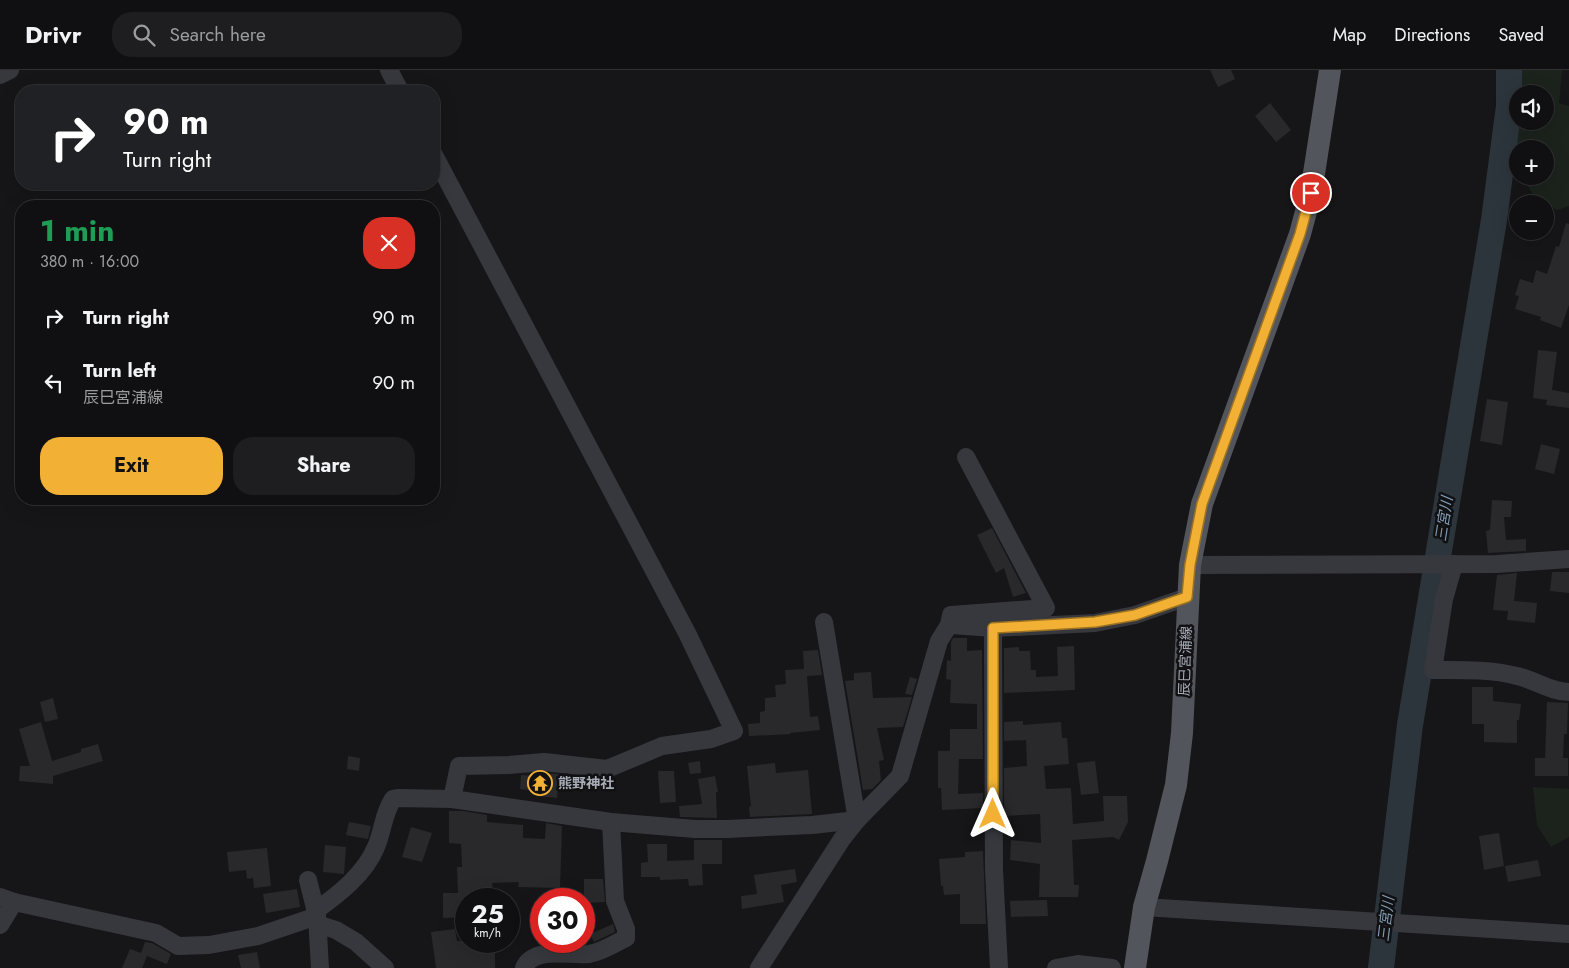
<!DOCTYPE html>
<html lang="en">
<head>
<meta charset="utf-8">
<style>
	body { margin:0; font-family:Jost,"Noto Sans JP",sans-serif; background:#1e1e20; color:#f1f3f6; height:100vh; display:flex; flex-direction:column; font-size:19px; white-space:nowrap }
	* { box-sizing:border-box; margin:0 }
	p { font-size:16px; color:#9c9d9f }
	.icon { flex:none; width:28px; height:28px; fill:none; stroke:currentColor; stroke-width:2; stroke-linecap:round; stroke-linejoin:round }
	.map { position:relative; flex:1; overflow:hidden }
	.panel { position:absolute; left:15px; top:130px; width:425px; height:305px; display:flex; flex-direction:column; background:#101012; border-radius:20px; box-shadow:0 5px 20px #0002,0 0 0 1px #303032 }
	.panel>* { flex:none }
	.banner { position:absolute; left:15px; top:15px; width:425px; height:105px; border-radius:20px; box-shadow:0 5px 20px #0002,0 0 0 1px #303032; background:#202124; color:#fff; overflow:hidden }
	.buttons { position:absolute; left:1509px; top:15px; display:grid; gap:10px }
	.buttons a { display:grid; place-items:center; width:45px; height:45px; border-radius:50%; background:#101012; box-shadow:0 5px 20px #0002,0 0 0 1px #303032; font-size:25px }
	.speed { position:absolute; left:455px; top:818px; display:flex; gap:10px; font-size:25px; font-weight:700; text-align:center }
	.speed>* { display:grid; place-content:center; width:65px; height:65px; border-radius:50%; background:#101012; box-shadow:0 5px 20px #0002,0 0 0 1px #303032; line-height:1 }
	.speed small { font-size:12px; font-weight:400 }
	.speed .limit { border:8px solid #d22; background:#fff; color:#111 }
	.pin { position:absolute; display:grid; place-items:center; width:42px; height:42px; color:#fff; margin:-21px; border:2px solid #fff; border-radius:50%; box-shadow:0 1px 5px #0007 }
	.me { position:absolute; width:55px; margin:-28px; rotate:0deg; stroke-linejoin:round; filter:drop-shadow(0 0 4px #0008) }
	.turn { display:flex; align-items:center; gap:18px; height:105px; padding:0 25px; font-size:22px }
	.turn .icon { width:65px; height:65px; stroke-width:2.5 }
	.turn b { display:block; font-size:35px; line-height:42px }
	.round { display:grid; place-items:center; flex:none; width:52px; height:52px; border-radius:20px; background:#1e1e20 }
	.overview { display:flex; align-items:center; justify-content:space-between; height:85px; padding:0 25px }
	h1 { font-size:30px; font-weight:700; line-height:38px; color:#1e9e55 }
	.primary-button { display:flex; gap:10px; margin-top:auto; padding:10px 25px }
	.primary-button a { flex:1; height:58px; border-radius:20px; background:#f2b134; color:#111; font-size:20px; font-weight:700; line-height:58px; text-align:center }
	.primary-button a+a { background:#1e1e20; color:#f1f3f6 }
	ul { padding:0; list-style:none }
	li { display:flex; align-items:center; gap:15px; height:65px; padding:0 25px }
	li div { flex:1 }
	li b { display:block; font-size:19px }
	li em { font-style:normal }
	header { display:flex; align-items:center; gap:30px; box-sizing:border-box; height:70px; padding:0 25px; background:#101012; border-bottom:1px solid #303032 }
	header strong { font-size:24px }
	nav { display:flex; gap:28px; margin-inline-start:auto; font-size:18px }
	.search { width:350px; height:45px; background:#1e1e20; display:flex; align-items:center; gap:12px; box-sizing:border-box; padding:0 18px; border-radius:20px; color:#9c9d9f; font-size:19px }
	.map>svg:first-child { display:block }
</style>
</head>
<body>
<header>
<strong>Drivr</strong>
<div class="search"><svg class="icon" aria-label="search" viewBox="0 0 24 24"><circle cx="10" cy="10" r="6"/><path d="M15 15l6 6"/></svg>Search here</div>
<nav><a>Map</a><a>Directions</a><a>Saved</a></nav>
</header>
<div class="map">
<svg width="1569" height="898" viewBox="0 0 1569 898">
	<rect width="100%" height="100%" fill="#161618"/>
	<g fill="#1c231d">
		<path d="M1522 0H1562L1559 33 1569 36V136L1557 140 1533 125 1523 107 1545 106V79H1518L1517 80 1514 64 1517 37 1518 51H1545V24H1519Z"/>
		<path d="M1533 717 1569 719V767L1551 777 1537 755Z"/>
	</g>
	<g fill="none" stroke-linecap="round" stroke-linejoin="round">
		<path stroke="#2c353c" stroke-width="26" d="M1381 898 1410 655 1494 150 1509 36V0"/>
	</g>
	<g fill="#29292c">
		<path d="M1210 0H1231L1235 9 1218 17Z"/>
		<path d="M1270 33 1291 60 1276 72 1255 46Z"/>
		<path d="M1566 153 1569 154V235L1561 258 1540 250 1541 247 1515 239 1519 226 1515 225 1520 209 1533 213 1536 200 1547 204 1556 176 1559 177Z"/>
		<path d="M1538 280 1557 282 1552 320 1569 323V338L1546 335 1547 330 1533 328Z"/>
		<path d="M1487 329 1508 332 1502 375 1480 371Z"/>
		<path d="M1541 374 1560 379 1554 404 1535 399Z"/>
		<path d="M1492 430 1512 431 1511 447H1504L1506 470 1526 469V481L1488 483 1486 461 1490 460Z"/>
		<path d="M992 458 1026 523 1013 527 1004 498 996 503 977 465Z"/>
		<path d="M1552 502H1569V523L1550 521Z"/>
		<path d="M1517 503 1514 531 1537 533 1535 553 1507 550 1508 541 1493 540 1497 505Z"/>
		<path d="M953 568H967V581L982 580 983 689H959L958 724 983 723V738L942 740 941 718H938V681H950V659H977V634L950 633 951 610 946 609 947 590 951 591V572Z"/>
		<path d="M1074 576 1075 620 1004 623V578L1019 577V581H1030L1031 600H1036V607L1058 606 1057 577Z"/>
		<path d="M818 580 822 605 807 606 810 647 818 646 820 660 790 663 791 664 749 666 748 654 760 653V642L765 641V628L776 627 775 615 786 614 785 600 804 599 803 581Z"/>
		<path d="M871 602 873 628 912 627 903 657 877 658 884 690 879 691 881 710 872 719 863 720 845 611 854 610V603Z"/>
		<path d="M910 607 917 609 912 625 905 624Z"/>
		<path d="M1472 617H1493V631L1521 634 1519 650H1517V673L1484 672V654H1472Z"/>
		<path d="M53 628 58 649 45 652 40 632Z"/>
		<path d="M1547 632 1568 633 1567 664H1564L1563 688H1568V706H1535V688H1545Z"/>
		<path d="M1023 651V655L1061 652 1062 668H1067L1069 694 1044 696 1046 719 1071 718 1073 754 1104 751 1103 726H1127L1128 752 1119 770 1113 767 1072 770 1074 815H1079L1078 827H1039L1040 794 1010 790 1011 770 1041 773 1040 744 1004 746V698L1027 696 1026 670 1004 671V652Z"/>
		<path d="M41 652 52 691 81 682V679L98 674 103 691 53 706V714L19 711 20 696H30L19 659Z"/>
		<path d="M348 686 360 688 359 701 347 699Z"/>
		<path d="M700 691 701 703 690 704 688 693Z"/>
		<path d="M1095 691 1099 723 1081 725 1077 693Z"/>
		<path d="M775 693 776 703 808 700 812 744 750 747 749 737 751 736 747 696Z"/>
		<path d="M658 701H674L676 732 660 733Z"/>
		<path d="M538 703 559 704 557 728 537 726V721L520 719 521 705 537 706Z"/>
		<path d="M715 706 718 722H716L717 748 680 747 679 736 702 734 698 709Z"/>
		<path d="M449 741H463L487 745V752L523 755V768L545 769 546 753 562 756 560 818 518 817 519 812 492 813 493 823 484 824V829H466V847L443 848V823H458L457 797H462L461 774 449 773Z"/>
		<path d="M349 752 371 756 368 769 346 765Z"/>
		<path d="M411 757 432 763 422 792 402 787Z"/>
		<path d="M1499 763 1504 796 1484 800 1479 766Z"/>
		<path d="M694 770H722V794H702L703 815 689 816 688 809 660 810V807H641V793L648 792 647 774H667V791L694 790Z"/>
		<path d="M325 775 346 777 344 804 323 802Z"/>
		<path d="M267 778 271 816 254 818 253 808 247 809 246 800 229 802 227 782Z"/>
		<path d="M983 781 986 854H960V824L944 825 943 816H941L939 789 965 787V782Z"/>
		<path d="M1538 790 1541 806 1508 812 1505 796Z"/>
		<path d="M795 799 797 812 781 815 784 832 742 839 741 826 757 824 754 805Z"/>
		<path d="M584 809H603L605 832 584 833Z"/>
		<path d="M297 819 300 837 266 843 263 824Z"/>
		<path d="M1047 830 1048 846 1011 847 1010 831Z"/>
		<path d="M613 854 615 862 594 872 590 864Z"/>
		<path d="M455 859 457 871H495V898H436L431 862Z"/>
		<path d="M145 872 152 873 171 884 167 894 147 886 142 898H122L130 879 141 883Z"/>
		<path d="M257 882 260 898H241L238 885Z"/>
	</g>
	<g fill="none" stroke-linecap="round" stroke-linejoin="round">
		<g stroke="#37383d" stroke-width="18">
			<path d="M389 0 400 21"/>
			<path d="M0 5 10 0"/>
			<path d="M434 85 687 563 734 661 711 669 662 676 607 699 544 692 509 695 459 696 452 729"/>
			<path d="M1454 494 1444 529 1433 600C1461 600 1490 599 1517 606 1535 610 1551 622 1569 622"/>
			<path d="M1190 495 1497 494 1569 489"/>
			<path d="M824 552 857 750"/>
			<path d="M952 555 993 558 1095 553 1135 545 1187 527"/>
			<path d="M993 558 994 800 999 898"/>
			<path d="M308 810 317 846 320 898"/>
			<path d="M0 827 14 832 156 863 178 876 209 875 258 866 317 846"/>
			<path d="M1144 837 1569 864"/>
			<path d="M315 841C338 825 365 804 376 777 383 761 383 744 393 729L399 728 452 729 611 752 695 759H727L812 755 857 750"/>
			<path d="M317 854 336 860 356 872 385 898"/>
			<path d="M0 855 14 832"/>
			<path d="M524 898C533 876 569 886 589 884 602 882 614 874 626 868V859L615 831 611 752"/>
			<path d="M759 898 842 769 857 750 900 706 939 571 949 555 951 545 1046 538 966 387"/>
			<path d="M1056 898 1078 894 1112 898"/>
		</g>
		<path stroke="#53555c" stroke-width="22" d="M1135 898 1144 837 1157 791 1176 715 1182 663 1190 495 1202 434 1300 164 1311 123 1330 0"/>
	</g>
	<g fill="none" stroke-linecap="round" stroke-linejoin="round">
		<defs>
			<path id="route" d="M993 744V558L1095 552 1135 545 1187 527 1190 495 1202 434 1300 164 1311 123"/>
		</defs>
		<use href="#route" stroke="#9d7322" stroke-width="12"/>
		<use href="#route" stroke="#f2b134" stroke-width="9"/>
	</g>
	<defs>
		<symbol id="temple-ring" viewBox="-11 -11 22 22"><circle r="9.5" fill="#111113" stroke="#f2b134" stroke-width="1.5"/><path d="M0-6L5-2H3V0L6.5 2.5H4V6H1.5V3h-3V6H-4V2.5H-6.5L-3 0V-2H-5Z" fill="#f2b134"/></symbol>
	</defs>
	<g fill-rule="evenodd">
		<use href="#temple-ring" x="526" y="699" width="28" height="28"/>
	</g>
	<g text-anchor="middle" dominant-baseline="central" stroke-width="5" stroke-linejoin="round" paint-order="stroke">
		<g font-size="14" fill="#a8adb8" stroke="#111113">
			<text transform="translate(1185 591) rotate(-88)">辰巳宮浦線</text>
		</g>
		<g font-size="14" font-weight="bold" fill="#a8adb8" stroke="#111113" text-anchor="start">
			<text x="558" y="713">熊野神社</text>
		</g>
		<g font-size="15" font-style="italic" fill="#7f9bb3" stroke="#111113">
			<text transform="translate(1444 449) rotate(-81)">三宮川</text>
			<text transform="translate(1386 849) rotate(-83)">三宮川</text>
		</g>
	</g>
</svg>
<div class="buttons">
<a><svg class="icon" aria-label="sound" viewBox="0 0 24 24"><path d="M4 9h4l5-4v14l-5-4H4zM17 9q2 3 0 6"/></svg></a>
<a>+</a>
<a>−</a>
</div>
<div class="speed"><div>25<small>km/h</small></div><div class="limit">30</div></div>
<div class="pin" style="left:1311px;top:123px;background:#d93025"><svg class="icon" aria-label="arrive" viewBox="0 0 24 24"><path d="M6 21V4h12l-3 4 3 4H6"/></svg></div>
<svg class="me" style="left:993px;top:744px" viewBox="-20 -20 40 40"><path d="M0-17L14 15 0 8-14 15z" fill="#f2b134" stroke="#fff" stroke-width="4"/></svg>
<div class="banner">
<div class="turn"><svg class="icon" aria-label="right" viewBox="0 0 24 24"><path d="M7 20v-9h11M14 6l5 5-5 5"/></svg><div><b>90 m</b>Turn right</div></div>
</div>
<section class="panel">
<div class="overview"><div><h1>1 min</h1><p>380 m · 16:00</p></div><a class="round" style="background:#d93025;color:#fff"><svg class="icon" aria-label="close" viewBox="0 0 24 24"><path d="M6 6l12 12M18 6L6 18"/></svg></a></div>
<ul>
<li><svg class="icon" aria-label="right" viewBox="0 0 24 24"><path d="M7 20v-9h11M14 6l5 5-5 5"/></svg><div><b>Turn right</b></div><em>90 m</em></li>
<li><svg class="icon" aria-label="left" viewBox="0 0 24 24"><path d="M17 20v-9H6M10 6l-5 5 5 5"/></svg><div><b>Turn left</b><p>辰巳宮浦線</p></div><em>90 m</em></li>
</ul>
<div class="primary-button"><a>Exit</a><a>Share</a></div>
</section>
</div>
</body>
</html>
